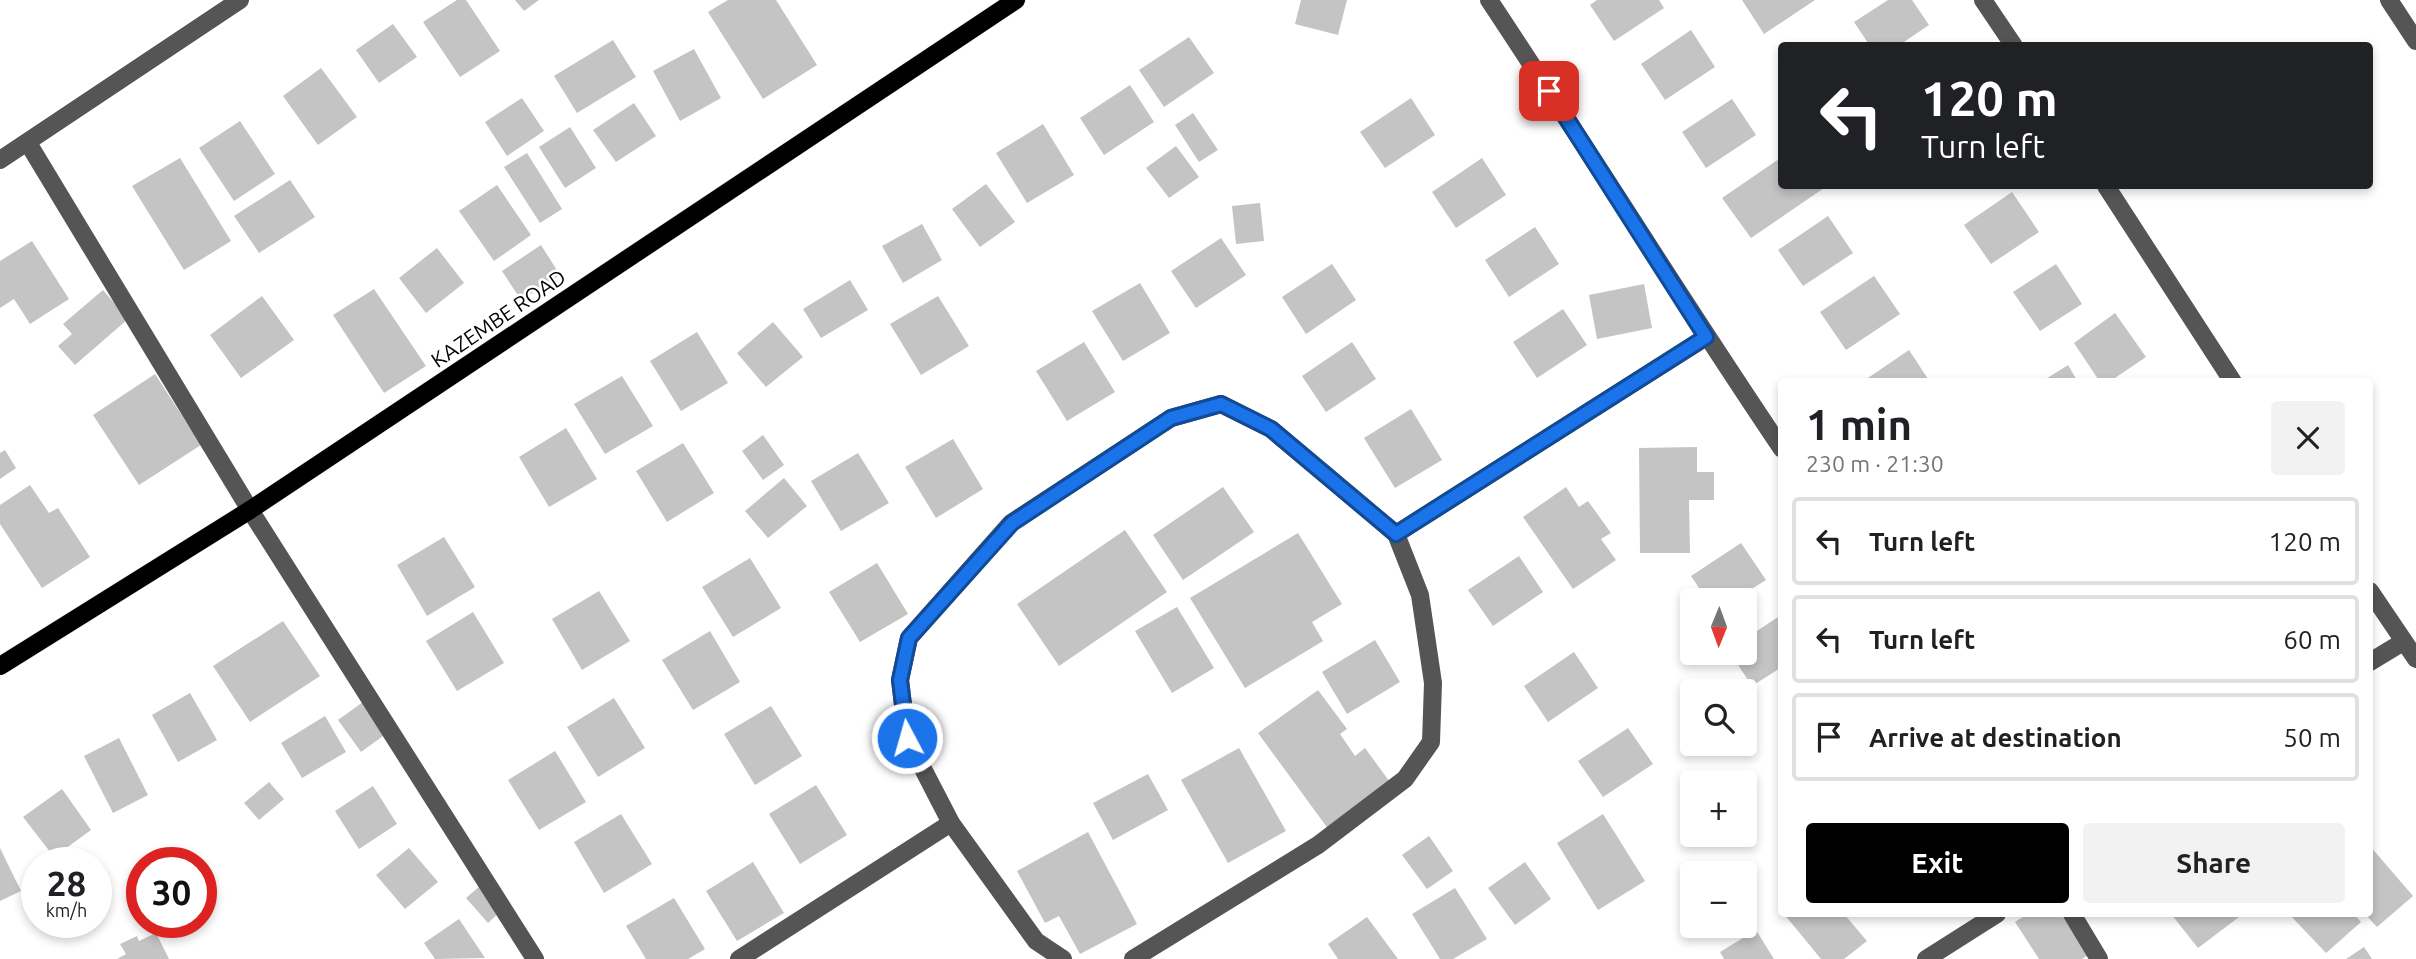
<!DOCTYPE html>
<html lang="en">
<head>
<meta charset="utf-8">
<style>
	body { margin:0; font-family:Ubuntu,sans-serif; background:#f2f2f2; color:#202124; height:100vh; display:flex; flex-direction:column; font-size:26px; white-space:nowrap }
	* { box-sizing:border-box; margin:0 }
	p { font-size:23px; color:#757577 }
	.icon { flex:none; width:38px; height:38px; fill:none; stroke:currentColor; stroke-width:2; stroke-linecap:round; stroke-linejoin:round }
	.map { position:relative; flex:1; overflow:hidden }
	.drawer { position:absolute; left:1778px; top:378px; width:595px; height:539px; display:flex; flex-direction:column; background:#fff; border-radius:7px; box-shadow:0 4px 10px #0003 }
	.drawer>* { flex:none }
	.banner { position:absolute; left:1778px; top:42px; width:595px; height:147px; border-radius:7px; box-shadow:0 4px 10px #0003; background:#202124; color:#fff; overflow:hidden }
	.needle { width:46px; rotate:181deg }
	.buttons { position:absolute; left:1680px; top:588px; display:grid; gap:14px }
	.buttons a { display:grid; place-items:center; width:77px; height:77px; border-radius:7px; background:#fff; box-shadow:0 4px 10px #0003; font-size:35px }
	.speed { position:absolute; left:21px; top:847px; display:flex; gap:14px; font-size:35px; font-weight:700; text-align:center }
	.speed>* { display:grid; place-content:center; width:91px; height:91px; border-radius:50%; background:#fff; box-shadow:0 4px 10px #0003; line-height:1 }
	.speed small { font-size:18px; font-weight:400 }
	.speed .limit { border:10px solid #d22; background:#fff; color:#111 }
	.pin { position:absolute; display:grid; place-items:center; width:60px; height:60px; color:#fff; margin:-30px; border-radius:14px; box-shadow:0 4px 10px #0006 }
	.me { position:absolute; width:77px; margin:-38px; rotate:354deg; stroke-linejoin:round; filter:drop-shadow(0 0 5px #0008) }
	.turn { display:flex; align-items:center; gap:24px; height:147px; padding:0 28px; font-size:32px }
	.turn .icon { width:91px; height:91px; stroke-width:2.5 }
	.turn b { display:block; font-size:49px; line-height:60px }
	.round { display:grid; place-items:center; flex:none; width:74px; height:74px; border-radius:7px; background:#f2f2f2 }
	.summary { display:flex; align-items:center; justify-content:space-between; height:119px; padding:0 28px }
	h1 { font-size:42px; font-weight:600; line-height:52px }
	.button { display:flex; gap:14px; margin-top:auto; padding:14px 28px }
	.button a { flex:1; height:80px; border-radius:7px; background:#000; color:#fff; font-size:28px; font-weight:600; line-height:80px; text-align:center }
	.button a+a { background:#f2f2f2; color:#202124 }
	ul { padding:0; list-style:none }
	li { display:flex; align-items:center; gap:21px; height:88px; margin:0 14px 10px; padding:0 14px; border:4px solid #e0e0e0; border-radius:7px }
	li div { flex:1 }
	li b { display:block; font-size:26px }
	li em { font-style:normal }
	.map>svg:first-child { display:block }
</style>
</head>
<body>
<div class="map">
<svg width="2416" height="959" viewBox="0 0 2416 959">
	<rect width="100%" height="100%" fill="#fff"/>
	<g fill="#c4c4c4">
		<path d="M457 0H466L500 51 460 77 423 22Z"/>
		<path d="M515 0H539L524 11Z"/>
		<path d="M728 0H776L817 65 763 99 708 12Z"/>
		<path d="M1301 0H1347L1338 35 1295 24Z"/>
		<path d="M1597 0H1659L1664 8 1614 41 1590 5Z"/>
		<path d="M1742 0H1815L1764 34Z"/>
		<path d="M1888 0H1912L1929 25 1898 46H1870L1854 22Z"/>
		<path d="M393 24 417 57 379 83 356 50Z"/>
		<path d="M1691 30 1715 67 1665 100 1641 64Z"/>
		<path d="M1189 37 1214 73 1164 107 1139 70Z"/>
		<path d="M613 40 636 77 577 113 554 76Z"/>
		<path d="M694 49 721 98 680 121 653 71Z"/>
		<path d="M321 68 357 117 318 145 283 96Z"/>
		<path d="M1130 85 1154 122 1104 155 1080 118Z"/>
		<path d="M522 98 544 131 507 156 485 122Z"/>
		<path d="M1411 98 1435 135 1385 168 1360 132Z"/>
		<path d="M1732 99 1756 135 1706 168 1682 132Z"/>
		<path d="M634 103 656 136 616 162 593 130Z"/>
		<path d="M1193 113 1218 150 1199 162 1175 125Z"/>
		<path d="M240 121 275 174 234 201 199 148Z"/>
		<path d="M1043 124 1074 175 1027 203 996 153Z"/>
		<path d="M570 127 596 168 565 188 539 147Z"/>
		<path d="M1176 146 1199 177 1169 198 1146 168Z"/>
		<path d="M527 153 562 209 540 223 504 167Z"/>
		<path d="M1782 157V186H1827L1751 238 1722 198Z"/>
		<path d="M180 158 231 241 184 270 132 186Z"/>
		<path d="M1482 158 1506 195 1456 228 1432 192Z"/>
		<path d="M290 180 315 217 259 253 234 216Z"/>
		<path d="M986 184 1015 222 980 247 952 209Z"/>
		<path d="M497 185 531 235 494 261 459 211Z"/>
		<path d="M2012 192 2039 232 1991 264 1964 225Z"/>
		<path d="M1260 203 1264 241 1236 244 1232 206Z"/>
		<path d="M1828 216 1853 253 1803 286 1778 250Z"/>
		<path d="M922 224 942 260 903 283 882 246Z"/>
		<path d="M1535 227 1559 264 1509 297 1485 260Z"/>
		<path d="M1221 238 1246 275 1196 308 1171 271Z"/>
		<path d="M32 241 69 299 30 324 14 299 0 308V261Z"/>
		<path d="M541 245 560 275 521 300 502 271Z"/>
		<path d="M437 248 464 283 426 313 399 278Z"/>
		<path d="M1332 264 1356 300 1306 334 1282 297Z"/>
		<path d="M2056 264 2082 304 2040 331 2013 292Z"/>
		<path d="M1874 276 1900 314 1846 350 1820 312Z"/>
		<path d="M850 280 868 310 821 338 803 309Z"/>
		<path d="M1140 283 1170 333 1123 361 1092 311Z"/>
		<path d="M1644 284 1652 328 1597 339 1589 295Z"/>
		<path d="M374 289 426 366 384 393 333 315Z"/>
		<path d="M103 290 128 319 75 365 58 346 72 334 63 324Z"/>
		<path d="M262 296 294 340 241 378 210 335Z"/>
		<path d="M938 296 969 346 921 375 890 324Z"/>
		<path d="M1563 309 1587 345 1537 378 1513 342Z"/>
		<path d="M2115 313 2146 357 2109 382H2100L2074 343Z"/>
		<path d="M773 322 803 357 766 387 737 353Z"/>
		<path d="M697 332 728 383 681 411 650 361Z"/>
		<path d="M1084 342 1115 392 1067 421 1036 371Z"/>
		<path d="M1352 342 1376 379 1326 412 1302 376Z"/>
		<path d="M1909 350 1930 382H1862Z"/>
		<path d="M2068 365 2078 382H2041Z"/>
		<path d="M155 374 201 445 139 485 93 415Z"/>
		<path d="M622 376 653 426 605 454 574 404Z"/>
		<path d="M1411 409 1442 460 1395 488 1364 438Z"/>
		<path d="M566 428 597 479 549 507 519 457Z"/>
		<path d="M763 435 784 465 763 480 742 451Z"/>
		<path d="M953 439 983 489 936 518 905 467Z"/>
		<path d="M683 443 714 493 667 522 636 471Z"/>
		<path d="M1697 447V472H1714V500H1689L1690 553H1640L1639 448Z"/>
		<path d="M5 450 16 468 0 479V453Z"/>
		<path d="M858 453 889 503 841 531 811 481Z"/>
		<path d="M784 478 807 506 768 538 745 511Z"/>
		<path d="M30 485 49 513 58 508 90 557 42 588 0 524V505Z"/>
		<path d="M1223 487 1254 532 1183 580 1153 535Z"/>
		<path d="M1566 487 1579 507 1588 501 1611 533 1601 539 1616 560 1573 589 1523 517Z"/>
		<path d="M1125 530 1167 592 1059 666 1017 604Z"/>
		<path d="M1298 533 1342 604 1312 622 1323 641 1245 688 1190 598Z"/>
		<path d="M444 537 475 587 427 616 397 565Z"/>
		<path d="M1741 543 1766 580 1734 600H1707L1691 576Z"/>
		<path d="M1519 556 1543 592 1493 626 1468 590Z"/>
		<path d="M750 558 781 608 733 637 702 587Z"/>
		<path d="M877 563 908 614 860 642 829 592Z"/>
		<path d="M599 591 630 641 582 670 552 619Z"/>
		<path d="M1177 607 1214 668 1172 693 1135 631Z"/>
		<path d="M473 612 504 663 457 691 426 641Z"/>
		<path d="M1778 617 1782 623V667L1752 686 1730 653H1745V639Z"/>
		<path d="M283 621 320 676 250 722 213 666Z"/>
		<path d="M710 631 740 682 693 710 662 660Z"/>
		<path d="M1375 640 1400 682 1347 714 1322 672Z"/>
		<path d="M1574 652 1598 688 1548 722 1524 686Z"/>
		<path d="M1318 690 1347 729 1340 734 1355 756 1365 748 1392 785 1329 830 1258 733Z"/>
		<path d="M190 693 217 740 178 762 152 715Z"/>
		<path d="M614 698 645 748 598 777 567 727Z"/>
		<path d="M367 699 390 731 361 752 338 720Z"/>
		<path d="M771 706 802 756 755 785 724 734Z"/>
		<path d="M325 716 346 752 302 778 281 743Z"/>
		<path d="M1628 728 1653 764 1603 797 1578 761Z"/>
		<path d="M119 738 148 795 113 813 84 756Z"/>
		<path d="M1239 748 1286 831 1228 863 1181 780Z"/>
		<path d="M555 751 586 802 539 830 508 780Z"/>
		<path d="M1148 774 1168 810 1113 840 1093 803Z"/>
		<path d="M269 782 284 799 259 820 244 803Z"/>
		<path d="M816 785 847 835 800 864 769 814Z"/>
		<path d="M373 786 397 824 359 849 335 811Z"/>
		<path d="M62 789 91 830 54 857 23 817Z"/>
		<path d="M621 814 652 864 604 893 574 842Z"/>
		<path d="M1603 814 1645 881 1598 910 1557 843Z"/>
		<path d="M1088 832 1137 924 1080 954 1059 916 1045 923 1017 871Z"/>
		<path d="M1429 836 1453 871 1427 889 1402 855Z"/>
		<path d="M2370 846 2413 896 2377 927 2365 914H2370Z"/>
		<path d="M0 848 21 891 0 901Z"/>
		<path d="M409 848 438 882 405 909 376 875Z"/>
		<path d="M753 862 784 913 737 941 706 891Z"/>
		<path d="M1525 862 1551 899 1515 925 1488 888Z"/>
		<path d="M481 885 503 909 488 923 466 898Z"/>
		<path d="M1455 888 1487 939 1453 959H1440L1412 914Z"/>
		<path d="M674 898 705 949 688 959H646L626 926Z"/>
		<path d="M1784 914H1844L1867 941 1844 959H1821Z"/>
		<path d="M2027 914H2061L2088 955 2082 959H2039L2015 922Z"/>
		<path d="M2171 914H2243L2198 948Z"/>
		<path d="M2289 914H2354L2361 922 2326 953Z"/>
		<path d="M1367 917 1398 959H1338L1328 944Z"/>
		<path d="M459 919 485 958 435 959 424 943Z"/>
		<path d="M1756 930 1774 959H1724L1720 952Z"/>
		<path d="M156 933 169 959H117L126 954 120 944 137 936 139 941Z"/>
		<path d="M2364 947 2372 959H2346Z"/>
	</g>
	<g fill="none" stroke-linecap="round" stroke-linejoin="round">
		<defs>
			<path id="major" d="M0 666 250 510 1016 0"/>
		</defs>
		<use href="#major" stroke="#dbdbdb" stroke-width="19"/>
		<g stroke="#555" stroke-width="18">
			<path d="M1489 0C1588 149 1682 301 1782 449"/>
			<path d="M1983 0 2014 46"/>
			<path d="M2389 0 2416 41"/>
			<path d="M28 143 250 510 535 959"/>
			<path d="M0 160 240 0"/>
			<path d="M2106 186 2233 382"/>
			<path d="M1396 534 1706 337"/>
			<path d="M2370 591 2416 659"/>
			<path d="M2370 662 2403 642"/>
			<path d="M2072 914 2099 959"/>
			<path d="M739 959 951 823"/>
			<path d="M1063 959 1036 941 951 823 907 738 900 680 909 638 1011 523 1171 418 1221 404 1271 429 1396 534 1420 595 1433 683 1431 742 1405 779 1318 845 1133 959"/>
			<path d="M1926 959 1997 914"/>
		</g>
		<use href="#major" stroke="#000" stroke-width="18"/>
	</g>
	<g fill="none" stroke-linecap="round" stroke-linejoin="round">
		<defs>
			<path id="route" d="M907 738 900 680 909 638 1012 523 1171 418 1221 404 1271 429 1396 534 1706 337 1549 91"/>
		</defs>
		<use href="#route" stroke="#114b97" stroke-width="18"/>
		<use href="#route" stroke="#1a73e8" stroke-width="12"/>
	</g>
	<g text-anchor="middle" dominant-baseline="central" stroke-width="5" stroke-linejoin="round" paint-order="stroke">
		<g font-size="21" fill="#000" stroke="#fff">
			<text transform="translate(498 318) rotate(-34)">KAZEMBE ROAD</text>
		</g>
	</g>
</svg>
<div class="buttons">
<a><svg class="needle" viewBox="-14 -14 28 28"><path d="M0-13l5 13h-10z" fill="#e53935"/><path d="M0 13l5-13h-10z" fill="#757577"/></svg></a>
<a><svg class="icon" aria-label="search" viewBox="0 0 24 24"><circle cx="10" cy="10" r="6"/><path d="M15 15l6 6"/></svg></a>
<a>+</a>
<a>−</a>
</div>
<div class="speed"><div>28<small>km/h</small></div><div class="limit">30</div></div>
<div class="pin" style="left:1549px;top:91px;background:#d93025"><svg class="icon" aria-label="arrive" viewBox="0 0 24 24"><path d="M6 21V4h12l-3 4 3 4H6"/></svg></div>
<svg class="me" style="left:907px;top:738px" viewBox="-20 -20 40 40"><circle r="17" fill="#1a73e8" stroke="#fff" stroke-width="3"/><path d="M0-11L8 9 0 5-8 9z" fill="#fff"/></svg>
<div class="banner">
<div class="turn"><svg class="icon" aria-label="left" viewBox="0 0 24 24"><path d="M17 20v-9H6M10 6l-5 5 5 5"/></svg><div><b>120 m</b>Turn left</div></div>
</div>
<section class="drawer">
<div class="summary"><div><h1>1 min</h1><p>230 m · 21:30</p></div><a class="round"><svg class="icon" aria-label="close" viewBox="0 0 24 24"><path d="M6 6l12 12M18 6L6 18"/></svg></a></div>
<ul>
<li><svg class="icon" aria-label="left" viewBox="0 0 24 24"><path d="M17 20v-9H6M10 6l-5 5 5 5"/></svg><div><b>Turn left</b></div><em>120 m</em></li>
<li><svg class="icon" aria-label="left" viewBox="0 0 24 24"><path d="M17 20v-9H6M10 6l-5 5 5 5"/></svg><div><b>Turn left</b></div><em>60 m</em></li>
<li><svg class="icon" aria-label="arrive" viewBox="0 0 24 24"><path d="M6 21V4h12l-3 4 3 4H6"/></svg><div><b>Arrive at destination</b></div><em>50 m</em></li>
</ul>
<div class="button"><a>Exit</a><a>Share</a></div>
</section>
</div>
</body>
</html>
